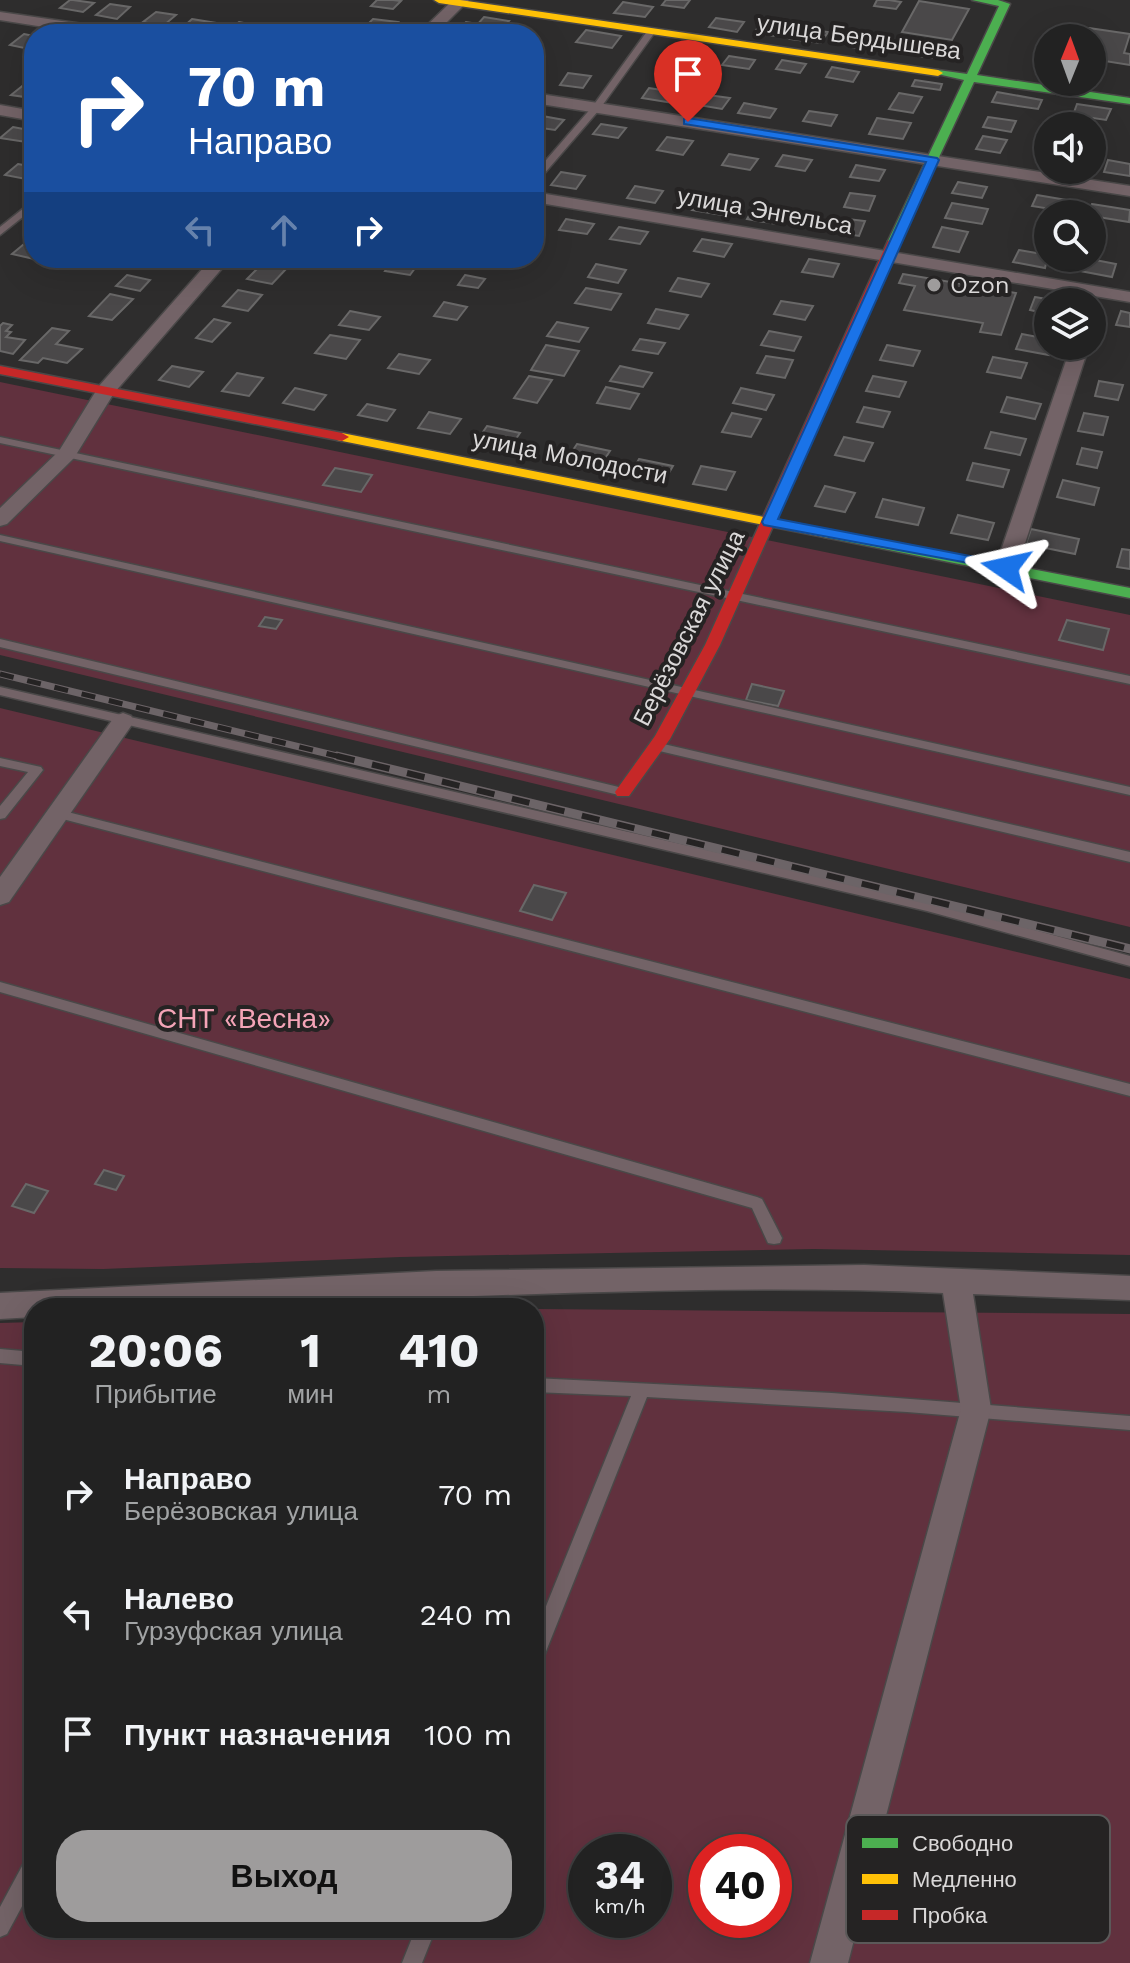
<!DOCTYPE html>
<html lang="ru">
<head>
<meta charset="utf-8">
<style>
	body { margin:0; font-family:"Work Sans",sans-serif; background:#2a2a2a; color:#f1f3f6; height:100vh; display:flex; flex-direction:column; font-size:30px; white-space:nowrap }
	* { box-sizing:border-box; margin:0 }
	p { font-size:26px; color:#a2a4a5 }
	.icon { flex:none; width:44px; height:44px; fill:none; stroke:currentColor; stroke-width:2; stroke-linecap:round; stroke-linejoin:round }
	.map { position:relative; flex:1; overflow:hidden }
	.details { position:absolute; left:24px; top:1298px; width:520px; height:640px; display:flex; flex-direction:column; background:#222; border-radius:32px; box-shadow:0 8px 32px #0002,0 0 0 2px #3f3f40 }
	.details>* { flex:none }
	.hud { position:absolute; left:24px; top:24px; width:520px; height:244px; border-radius:32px; box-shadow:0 8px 32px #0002,0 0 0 2px #3f3f40; background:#1a4fa0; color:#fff; overflow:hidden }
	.needle { width:52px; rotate:1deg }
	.fabs { position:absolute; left:1034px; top:24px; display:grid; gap:16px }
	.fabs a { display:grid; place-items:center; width:72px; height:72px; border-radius:50%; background:#222; box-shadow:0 8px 32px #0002,0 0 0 2px #3f3f40; font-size:40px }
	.speed { position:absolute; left:568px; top:1834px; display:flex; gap:16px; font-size:40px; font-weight:700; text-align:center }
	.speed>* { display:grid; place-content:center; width:104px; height:104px; border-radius:50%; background:#222; box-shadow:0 8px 32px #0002,0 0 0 2px #3f3f40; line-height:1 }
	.speed small { font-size:20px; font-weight:400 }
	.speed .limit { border:12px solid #d22; background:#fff; color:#111 }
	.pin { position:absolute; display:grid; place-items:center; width:68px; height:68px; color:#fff; margin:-82px -34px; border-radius:50% 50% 50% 0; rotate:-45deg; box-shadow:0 0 8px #0007 }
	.pin .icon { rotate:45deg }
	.me { position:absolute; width:88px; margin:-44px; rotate:281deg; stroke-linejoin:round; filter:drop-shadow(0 0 6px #0008) }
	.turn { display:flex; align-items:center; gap:28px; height:168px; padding:0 32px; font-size:36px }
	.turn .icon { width:104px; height:104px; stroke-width:2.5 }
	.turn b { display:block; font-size:56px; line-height:68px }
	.lanes { display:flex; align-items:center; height:76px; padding:0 32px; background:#0003; justify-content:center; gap:40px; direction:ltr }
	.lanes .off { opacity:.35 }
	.eta { display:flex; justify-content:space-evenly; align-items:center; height:136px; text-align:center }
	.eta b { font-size:48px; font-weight:700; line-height:56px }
	.primary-button { display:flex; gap:16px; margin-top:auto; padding:16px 32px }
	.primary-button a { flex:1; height:92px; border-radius:32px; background:#9e9c9c; color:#111; font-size:32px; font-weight:700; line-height:92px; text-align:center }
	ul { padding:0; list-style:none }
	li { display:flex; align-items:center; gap:24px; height:120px; padding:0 32px }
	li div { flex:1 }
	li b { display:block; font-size:30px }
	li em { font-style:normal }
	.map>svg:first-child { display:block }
</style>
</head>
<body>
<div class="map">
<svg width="1130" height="1963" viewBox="0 0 1130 1963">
	<rect width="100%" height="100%" fill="#2e2d2d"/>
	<g fill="#61313e" fill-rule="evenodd">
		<path d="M0 382 1130 615V927L0 655Z"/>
		<path d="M0 708 1130 979V1255L814 1249 400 1257 103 1269 0 1268Z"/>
		<path d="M534 1309 1130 1314V1963H0V1323L34 1322V1928H534ZM586 1852H654V1920H586ZM706 1852H774V1920H706Z"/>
	</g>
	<g fill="#4a4849" stroke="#696868" stroke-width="2">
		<path d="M70 0H73L94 3 83 12 60 8Z"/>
		<path d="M377 0H393L401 1 393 9 371 6Z"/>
		<path d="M666 0H690L684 8 662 5Z"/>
		<path d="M877 0H889L901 2 896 9 874 6Z"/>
		<path d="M919 1 969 9 952 40 902 32Z"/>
		<path d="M623 2 653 7 645 17 614 13Z"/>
		<path d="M110 4 130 7 117 19 96 15Z"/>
		<path d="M156 12 176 15 163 26 143 22Z"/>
		<path d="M484 17 509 21 497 34 459 29 466 22 478 24Z"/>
		<path d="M716 18 744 22 737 32 709 27Z"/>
		<path d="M192 19 216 23 206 32 182 28Z"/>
		<path d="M373 19 398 22 389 32 364 28Z"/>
		<path d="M239 22 259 26 249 34 226 32Z"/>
		<path d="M760 23 782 26 776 36 754 34Z"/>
		<path d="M797 28 828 32 821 43 790 39Z"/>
		<path d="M1089 28 1130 34 1124 53 1130 54V65L1092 59V38H1084Z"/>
		<path d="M586 30 621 36 612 48 576 42Z"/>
		<path d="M24 34 34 36V45L29 49 10 45Z"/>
		<path d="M856 39 878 42 873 50 851 47Z"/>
		<path d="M678 47 709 51 701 63 670 58Z"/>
		<path d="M923 48 946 51 941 59 918 56Z"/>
		<path d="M729 56 755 60 749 69 722 65Z"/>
		<path d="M782 60 806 64 800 73 776 69Z"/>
		<path d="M832 67 859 72 853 82 826 77Z"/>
		<path d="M568 73 591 76 583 88 560 85Z"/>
		<path d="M915 80 942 84 940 90 912 86Z"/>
		<path d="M26 83 34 84 32 98 11 95Z"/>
		<path d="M649 88 687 94 679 104 642 98Z"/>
		<path d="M997 92 1042 100 1038 109 992 102Z"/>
		<path d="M899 93 922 97 913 113 889 109Z"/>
		<path d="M701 94 730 98 722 109 693 104Z"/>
		<path d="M744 103 776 109 770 118 738 113Z"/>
		<path d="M1077 104 1111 109 1106 120 1073 115Z"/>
		<path d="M809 111 837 115 831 126 803 121Z"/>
		<path d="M537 115 564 120 555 130 534 127Z"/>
		<path d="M988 117 1016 121 1011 132 983 127Z"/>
		<path d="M877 118 911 123 903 139 869 134Z"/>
		<path d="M601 124 626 128 618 138 593 134Z"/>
		<path d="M13 127 34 131V135L26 142 0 138Z"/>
		<path d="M983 136 1007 140 1000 153 976 149Z"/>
		<path d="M667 137 693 141 683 155 657 150Z"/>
		<path d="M729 154 758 159 750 170 722 165Z"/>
		<path d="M783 155 812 160 805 171 776 166Z"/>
		<path d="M1108 160 1130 164V176L1104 172Z"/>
		<path d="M18 164 34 167V178L31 180 5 175Z"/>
		<path d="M856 165 885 170 879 181 850 177Z"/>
		<path d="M561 172 585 176 576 189 551 185Z"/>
		<path d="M958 182 987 187 982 198 952 193Z"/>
		<path d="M635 186 663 191 655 203 627 198Z"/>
		<path d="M850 193 875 196 869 211 844 207Z"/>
		<path d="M1037 195 1067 200 1063 211 1032 206Z"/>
		<path d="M700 198 729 203 722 215 692 210Z"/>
		<path d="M952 203 988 209 982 224 945 218Z"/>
		<path d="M1092 204 1130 210 1129 222 1092 216 1089 214Z"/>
		<path d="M754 207 784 212 776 224 747 219Z"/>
		<path d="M839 218 865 221 859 236 833 232Z"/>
		<path d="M566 219 594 224 587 234 559 230Z"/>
		<path d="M619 227 648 232 640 244 610 239Z"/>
		<path d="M942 227 968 232 959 252 933 247Z"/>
		<path d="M30 239 34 240V259L12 254Z"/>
		<path d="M702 239 732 244 724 257 694 251Z"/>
		<path d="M1019 250 1048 255 1045 268 1013 262Z"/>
		<path d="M395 258H409L421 260 410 275 385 271Z"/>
		<path d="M1085 258 1116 264 1112 277 1080 271Z"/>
		<path d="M809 259 839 264 833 277 802 272Z"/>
		<path d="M262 264 286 269 272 284 247 279Z"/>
		<path d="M596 264 626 270 618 283 588 277Z"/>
		<path d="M903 274 1016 293 1001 335 980 332 983 323 904 310 915 286 899 283Z"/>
		<path d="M127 275 150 280 140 291 116 286Z"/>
		<path d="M465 275 485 279 478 288 458 285Z"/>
		<path d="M678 278 709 284 701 297 670 291Z"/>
		<path d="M586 288 621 294 611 310 575 303Z"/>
		<path d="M238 290 262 295 248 311 223 306Z"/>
		<path d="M110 294 133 299 112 320 89 316Z"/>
		<path d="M1035 297 1064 302H1048V314L1030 310Z"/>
		<path d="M781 301 813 306 805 320 774 314Z"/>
		<path d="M444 302 467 307 457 320 434 316Z"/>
		<path d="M656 309 688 315 679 329 648 323Z"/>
		<path d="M350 311 380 317 369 330 339 325Z"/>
		<path d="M1121 311 1130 313V327L1116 325Z"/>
		<path d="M214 319 230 323 212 342 196 338Z"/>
		<path d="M557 322 588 328 579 342 547 336Z"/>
		<path d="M3 323 12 325 6 331 11 332 6 337 25 340 13 354 0 351V326Z"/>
		<path d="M52 328 69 331 56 344 82 349 67 363 43 358 38 363 20 360Z"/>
		<path d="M769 331 801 337 794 351 761 345Z"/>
		<path d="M1022 334 1048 339V346H1052L1049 355 1016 349Z"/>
		<path d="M330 335 360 340 346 359 315 353Z"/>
		<path d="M640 339 665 343 658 354 633 350Z"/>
		<path d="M546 345 579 351 564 376 531 370Z"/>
		<path d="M887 345 920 351 913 366 880 360Z"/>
		<path d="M399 354 430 360 419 374 388 368Z"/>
		<path d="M766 356 793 360 785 378 757 373Z"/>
		<path d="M993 357 1027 363 1021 378 987 372Z"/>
		<path d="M172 366 203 372 189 387 159 380Z"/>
		<path d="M620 366 652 373 643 387 610 381Z"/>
		<path d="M237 373 263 378 249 396 222 391Z"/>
		<path d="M529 376 552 380 537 403 514 398Z"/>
		<path d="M873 376 906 382 899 397 866 391Z"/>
		<path d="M1099 381 1123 385 1118 400 1095 396Z"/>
		<path d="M606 387 639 394 630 409 597 403Z"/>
		<path d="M295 388 326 395 314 410 283 403Z"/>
		<path d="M741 388 774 395 766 410 733 403Z"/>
		<path d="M1007 397 1041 404 1035 419 1001 412Z"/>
		<path d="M367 404 395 410 387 421 358 415Z"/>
		<path d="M864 407 890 412 883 427 857 422Z"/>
		<path d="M429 412 461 419 450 434 418 428Z"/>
		<path d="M732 413 761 419 751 437 722 432Z"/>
		<path d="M1084 413 1108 417 1103 435 1078 431Z"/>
		<path d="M487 426 520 433 509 449 476 442Z"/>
		<path d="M991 432 1026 439 1020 455 985 448Z"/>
		<path d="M844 437 873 443 864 461 835 455Z"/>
		<path d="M577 444 610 451 602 463 569 456Z"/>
		<path d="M1082 448 1102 452 1097 468 1077 464Z"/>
		<path d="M639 459 673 466 666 478 632 471Z"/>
		<path d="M973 463 1009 470 1003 487 967 480Z"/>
		<path d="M701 466 735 472 726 490 693 484Z"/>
		<path d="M335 468 372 475 361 492 323 485Z"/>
		<path d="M1063 480 1099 488 1094 505 1057 497Z"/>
		<path d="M825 486 855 493 845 512 815 506Z"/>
		<path d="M883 499 924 508 918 525 876 517Z"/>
		<path d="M958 515 994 523 988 540 951 533Z"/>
		<path d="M1031 529 1079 539 1075 554 1026 544Z"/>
		<path d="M1122 549 1130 550V569L1117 567Z"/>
		<path d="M265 617 282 620 276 629 259 626Z"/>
		<path d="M1067 620 1109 629 1103 650 1059 640Z"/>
		<path d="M752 684 784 691 778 706 746 700Z"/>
		<path d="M534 885 566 893 552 920 520 911Z"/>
		<path d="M104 1170 124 1176 116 1190 95 1184Z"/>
		<path d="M26 1184 48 1191 34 1213 12 1206Z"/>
	</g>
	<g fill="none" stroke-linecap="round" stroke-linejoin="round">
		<defs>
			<g id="lane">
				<path d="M648 30 655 32 599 110 537 182 534 183V174L593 106Z"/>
				<path d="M34 200V208L0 235V227Z"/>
				<path d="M0 437 1130 676V684L0 443Z"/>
				<path d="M0 535 1130 787V795L0 541Z"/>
				<path d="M0 639 623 788 629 792 623 796 0 647Z"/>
				<path d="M0 687 927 901 1130 956V966L927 911 0 695Z"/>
				<path d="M655 742 1130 852V862L651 749 649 746Z"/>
				<path d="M0 758 41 767 43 770 5 818 0 819V806L28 772 0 766Z"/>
				<path d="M56 809 1130 1084V1096L51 816 50 813 51 810Z"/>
				<path d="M0 982 757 1197 762 1199 782 1238 780 1243 774 1244 768 1243 752 1208 0 992Z"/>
				<path d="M0 1349 34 1352V1366L0 1363Z"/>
				<path d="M534 1378 832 1393 1130 1416V1430L907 1412 647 1397 543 1659 540 1665 534 1668V1636L631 1396 534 1392Z"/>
				<path d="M34 1854V1884L7 1934 0 1937V1907L27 1857Z"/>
				<path d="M416 1928H436L422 1963H402Z"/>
			</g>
			<g id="street">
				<path d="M453 0H469L435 34H418Z"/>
				<path d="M0 12 117 29 125 34H88L0 20Z"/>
				<path d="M534 93 1130 186V196L534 103Z"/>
				<path d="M0 105 34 111V121L0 115Z"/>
				<path d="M534 192 1130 292V302L534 202Z"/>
				<path d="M212 258H231L114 393 74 458 7 524 0 526V508L59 451 99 386Z"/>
				<path d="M1071 346H1089L1017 568 1014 573H998L995 568Z"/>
				<path d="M123 713 131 716 134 721 131 726 9 902 0 905V877L115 716Z"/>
				<path d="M864 1265 1130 1276V1300L973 1294 991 1409 848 1963H810L961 1409 943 1293C640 1280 337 1308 34 1308V1317L0 1319V1293L436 1271Z"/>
			</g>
			<g id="fast">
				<path d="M972 0H998L1010 4 977 75 1130 98V104L974 82 900 241 890 244 888 241 964 80 933 73 938 70 967 74 999 6Z"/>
				<path d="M829 530 1130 588V598L824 537 822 534Z"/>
			</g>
			<g id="slow">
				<path d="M434 0H460L938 70 943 73 938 76 439 3Z"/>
				<path d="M342 433 829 530 836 534 829 538 337 440V434Z"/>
			</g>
			<g id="jam">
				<path d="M894 237 900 241 720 645 670 739 629 796H617L615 792 655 736 705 645 870 280 888 241Z"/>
				<path d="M0 366 342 433 349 437 342 441 0 374Z"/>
			</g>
		</defs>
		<use href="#lane" stroke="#4a4848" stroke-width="3"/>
		<use href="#street" stroke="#4a4848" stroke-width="3"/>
		<use href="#fast" stroke="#4a4848" stroke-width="3"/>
		<use href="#slow" stroke="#4a4848" stroke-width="3"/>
		<use href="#jam" stroke="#4a4848" stroke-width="3"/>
		<use href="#lane" fill="#736367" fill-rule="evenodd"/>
		<use href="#street" fill="#736367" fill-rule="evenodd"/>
		<use href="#fast" fill="#4caf50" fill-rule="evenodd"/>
		<use href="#slow" fill="#ffc107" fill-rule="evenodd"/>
		<use href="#jam" fill="#c62828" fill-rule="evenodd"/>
		<defs>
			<path id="rail-far1" d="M0 674 345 758"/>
			<path id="rail" d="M337 756 1130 949"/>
		</defs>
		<use href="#rail-far1" stroke="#6c6467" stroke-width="7"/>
		<use href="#rail" stroke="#6c6467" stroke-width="9"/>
		<use href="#rail-far1" stroke="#252323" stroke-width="5" stroke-dasharray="14" stroke-linecap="butt"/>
		<use href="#rail" stroke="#252323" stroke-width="6" stroke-dasharray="18" stroke-linecap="butt"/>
	</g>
	<path fill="#1a73e8" stroke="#114b97" stroke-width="2" d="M688 118 937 158 939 160 778 519 1006 563 1014 568 1011 571 764 525 762 522 926 162 684 124V119Z"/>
	<circle fill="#9e9c9c" stroke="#252323" stroke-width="3" cx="934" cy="285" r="8"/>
	<g text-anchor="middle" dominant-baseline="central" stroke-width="8" stroke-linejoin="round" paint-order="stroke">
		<g font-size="24" fill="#dad8d8" stroke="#252323">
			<text transform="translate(859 37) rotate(8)">улица Бердышева</text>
			<text transform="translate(765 211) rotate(10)">улица Энгельса</text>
			<text transform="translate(570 457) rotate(11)">улица Молодости</text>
			<text transform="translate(689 628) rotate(-63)">Берёзовская улица</text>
		</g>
		<g font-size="24" fill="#dad8d8" stroke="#252323" text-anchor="start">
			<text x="950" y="285">Ozon</text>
		</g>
		<g font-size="28" fill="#f4a4b7" stroke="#252323">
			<text x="244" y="1018">СНТ «Весна»</text>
		</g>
	</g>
	<rect x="846" y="1815" width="264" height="128" rx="12" fill="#252323" stroke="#5b5959" stroke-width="2"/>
	<rect x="862" y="1838" width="36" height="10" fill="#4caf50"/>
	<rect x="862" y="1874" width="36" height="10" fill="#ffc107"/>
	<rect x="862" y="1910" width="36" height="10" fill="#c62828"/>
	<g font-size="22" fill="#dad8d8">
		<text x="912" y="1851">Свободно</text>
		<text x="912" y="1887">Медленно</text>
		<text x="912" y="1923">Пробка</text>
	</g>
</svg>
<div class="fabs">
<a><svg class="needle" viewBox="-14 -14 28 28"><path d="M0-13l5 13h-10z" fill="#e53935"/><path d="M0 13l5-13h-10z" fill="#a2a4a5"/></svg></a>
<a><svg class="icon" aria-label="sound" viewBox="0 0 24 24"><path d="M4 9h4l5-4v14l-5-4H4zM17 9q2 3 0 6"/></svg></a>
<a><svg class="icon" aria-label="search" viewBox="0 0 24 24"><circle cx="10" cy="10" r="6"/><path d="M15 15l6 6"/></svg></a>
<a><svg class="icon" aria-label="layers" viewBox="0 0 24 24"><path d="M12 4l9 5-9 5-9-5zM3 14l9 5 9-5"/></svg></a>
</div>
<div class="speed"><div>34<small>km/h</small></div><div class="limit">40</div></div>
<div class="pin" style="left:688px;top:122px;background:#d93025"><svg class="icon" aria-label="arrive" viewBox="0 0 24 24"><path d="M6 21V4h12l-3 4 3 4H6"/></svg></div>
<svg class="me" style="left:1006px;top:568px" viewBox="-20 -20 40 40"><path d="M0-17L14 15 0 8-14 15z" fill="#1a73e8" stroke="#fff" stroke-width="4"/></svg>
<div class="hud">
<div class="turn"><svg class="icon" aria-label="right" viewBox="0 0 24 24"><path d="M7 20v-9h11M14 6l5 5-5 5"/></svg><div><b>70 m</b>Направо</div></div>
<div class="lanes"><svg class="icon off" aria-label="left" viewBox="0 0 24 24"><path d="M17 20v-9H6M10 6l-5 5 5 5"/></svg><svg class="icon off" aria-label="ahead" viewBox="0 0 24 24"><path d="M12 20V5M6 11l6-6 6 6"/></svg><svg class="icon" aria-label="right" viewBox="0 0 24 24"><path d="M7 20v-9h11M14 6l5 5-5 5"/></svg></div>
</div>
<section class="details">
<div class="eta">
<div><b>20:06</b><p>Прибытие</p></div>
<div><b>1</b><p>мин</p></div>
<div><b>410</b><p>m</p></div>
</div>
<ul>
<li><svg class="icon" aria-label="right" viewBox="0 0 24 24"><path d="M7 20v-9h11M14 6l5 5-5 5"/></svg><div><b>Направо</b><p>Берёзовская улица</p></div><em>70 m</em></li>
<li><svg class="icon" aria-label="left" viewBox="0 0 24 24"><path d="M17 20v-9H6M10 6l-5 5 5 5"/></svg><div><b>Налево</b><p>Гурзуфская улица</p></div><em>240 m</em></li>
<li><svg class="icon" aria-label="arrive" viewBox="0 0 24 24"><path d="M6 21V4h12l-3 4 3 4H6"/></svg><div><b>Пункт назначения</b></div><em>100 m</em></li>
</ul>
<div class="primary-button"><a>Выход</a></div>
</section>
</div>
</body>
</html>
